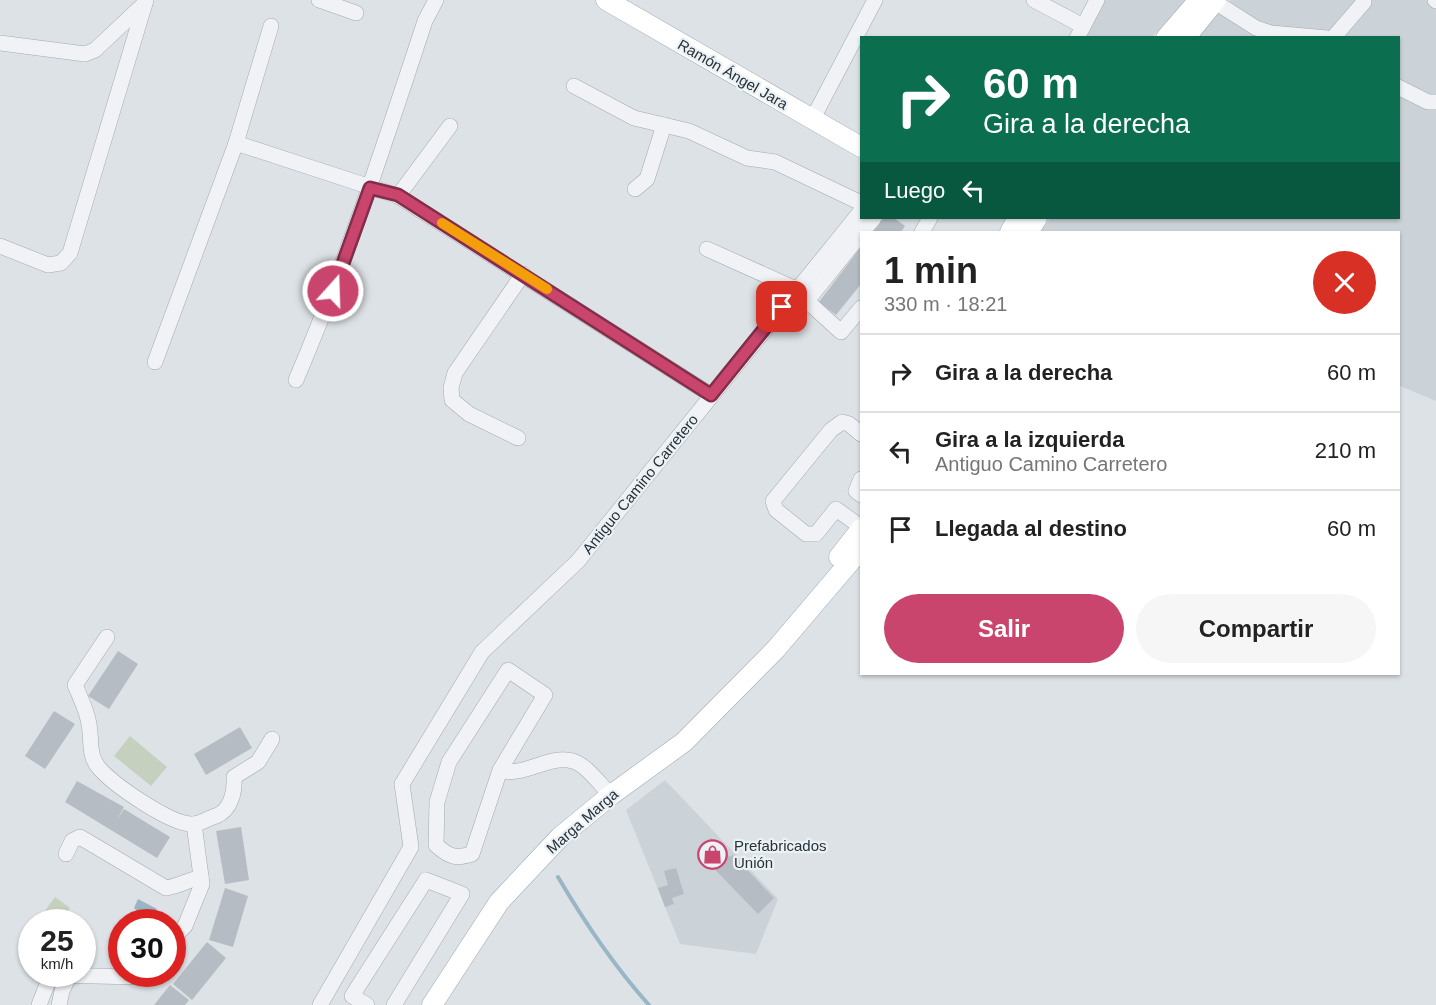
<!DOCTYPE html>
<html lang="es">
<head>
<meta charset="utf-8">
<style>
	body { margin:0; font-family:Arial,sans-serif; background:#f6f6f6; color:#222; height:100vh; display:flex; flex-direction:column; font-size:22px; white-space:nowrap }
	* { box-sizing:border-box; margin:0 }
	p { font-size:20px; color:#767676 }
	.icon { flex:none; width:33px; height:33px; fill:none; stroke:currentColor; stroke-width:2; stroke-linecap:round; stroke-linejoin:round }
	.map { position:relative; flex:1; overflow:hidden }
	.panel { position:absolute; left:860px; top:231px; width:540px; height:444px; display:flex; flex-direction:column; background:#fff; border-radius:0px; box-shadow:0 2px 4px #0004 }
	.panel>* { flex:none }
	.banner { position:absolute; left:860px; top:36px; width:540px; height:183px; border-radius:0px; box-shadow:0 2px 4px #0004; background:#0b6e4f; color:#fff; overflow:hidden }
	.speed { position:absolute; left:18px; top:909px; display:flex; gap:12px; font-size:30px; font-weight:700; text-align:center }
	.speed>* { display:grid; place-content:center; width:78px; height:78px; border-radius:50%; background:#fff; box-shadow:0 2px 4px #0004; line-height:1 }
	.speed small { font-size:15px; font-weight:400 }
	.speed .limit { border:9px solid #d22; background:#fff; color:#111 }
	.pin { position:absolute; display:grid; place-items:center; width:51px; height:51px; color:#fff; margin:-26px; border-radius:12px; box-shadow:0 3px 9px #0006 }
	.me { position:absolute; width:66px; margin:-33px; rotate:20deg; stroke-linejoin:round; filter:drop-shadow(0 0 4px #0008) }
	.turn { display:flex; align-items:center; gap:21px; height:126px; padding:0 24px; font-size:27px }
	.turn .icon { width:78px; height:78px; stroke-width:2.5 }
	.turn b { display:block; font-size:42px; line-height:51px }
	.then { display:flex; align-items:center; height:57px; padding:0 24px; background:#0003; gap:12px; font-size:22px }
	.round { display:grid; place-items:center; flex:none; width:63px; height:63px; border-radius:32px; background:#f6f6f6 }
	.summary { display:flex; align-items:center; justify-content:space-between; height:102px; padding:0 24px }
	h1 { font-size:36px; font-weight:700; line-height:45px }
	.action { display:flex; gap:12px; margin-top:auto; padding:12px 24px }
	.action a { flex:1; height:69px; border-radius:36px; background:#c9456e; color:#fff; font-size:24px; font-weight:700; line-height:69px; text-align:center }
	.action a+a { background:#f6f6f6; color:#222 }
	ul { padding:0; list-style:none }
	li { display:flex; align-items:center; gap:18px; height:78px; padding:0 24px; border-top:2px solid #e0e0e0 }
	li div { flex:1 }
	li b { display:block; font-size:22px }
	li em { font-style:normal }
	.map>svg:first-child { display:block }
</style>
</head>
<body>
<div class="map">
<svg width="1436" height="1005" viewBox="0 0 1436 1005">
	<rect width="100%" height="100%" fill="#dde2e7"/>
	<g fill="#cbd2d8">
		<path d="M1104 0H1186L1152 37 1085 38Z"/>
		<path d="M1231 0H1436V401L1398 385V232H1046L1041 230 1051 218H1398V38L1195 37Z"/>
		<path d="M665 780 778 899 756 954 680 944 626 810Z"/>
	</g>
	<g fill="#c6d0bf">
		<path d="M130 736 167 767 151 786 114 756Z"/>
		<path d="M55 897 70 908 60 922H37Z"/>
	</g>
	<path fill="#99b6c6" d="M138 899 157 909 148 922H130L136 910 134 908Z"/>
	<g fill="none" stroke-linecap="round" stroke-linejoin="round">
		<path stroke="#99b6c6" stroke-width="4" d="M558 877C585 923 614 966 649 1005"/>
	</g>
	<g fill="#b5bcc3">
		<path d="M884 218H894L905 226 901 232H873Z"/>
		<path d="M861 247V284L836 315 819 302Z"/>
		<path d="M118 651 138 664 109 709 88 696Z"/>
		<path d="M54 711 75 724 45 769 25 756Z"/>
		<path d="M240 727 252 748 206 775 194 754Z"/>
		<path d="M77 781 124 807 117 820 124 809 170 837 157 858 65 802Z"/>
		<path d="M241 827 249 880 225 884 216 831Z"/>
		<path d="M711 838 730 857 733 855 774 898 758 914 697 851Z"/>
		<path d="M676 868 684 894 672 898 674 904 665 907 658 888 668 885 664 871Z"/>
		<path d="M225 888 248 896 233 947 209 940Z"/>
		<path d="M207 942 226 958 192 1000 173 984Z"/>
		<path d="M170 985 189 1000 185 1005H154Z"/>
	</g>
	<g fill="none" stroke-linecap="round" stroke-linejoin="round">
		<defs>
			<g id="minor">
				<path d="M319 0 356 13"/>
				<path d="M1034 0 1083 26"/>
				<path d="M1435 0 1436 1"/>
				<path d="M1215 2 1256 28 1271 33 1327 38"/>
				<path d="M1077 38 1097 0"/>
				<path d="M1333 38 1364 2"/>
				<path d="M0 43 85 54 95 50 145 3"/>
				<path d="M574 86 634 118 689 131 747 158 775 162 861 203"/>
				<path d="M1398 87 1428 102H1436"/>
				<path d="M812 120 875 0"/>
				<path d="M236 143 398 196 711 395"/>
				<path d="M635 189 647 179 664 125"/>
				<path d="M398 196 450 126"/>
				<path d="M862 232 874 218"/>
				<path d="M922 232 930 218"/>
				<path d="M861 234 807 301 841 332 861 308"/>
				<path d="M0 246 48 265 61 263 70 253 146 0"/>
				<path d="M707 249 796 289"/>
				<path d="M155 362 236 143 271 26"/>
				<path d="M296 380C346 263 385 142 425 21L436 0"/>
				<path d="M861 434 849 424 842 422 831 430 773 501 776 510 806 534H816L836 509 861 527"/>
				<path d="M518 438 469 414 452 400 451 388 455 373 523 274"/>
				<path d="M861 479 856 491 861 495"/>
				<path d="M107 637 75 685C80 697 87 711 89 724 92 739 88 756 99 768 114 785 172 826 194 824 201 823 209 818 216 816 231 810 235 792 234 777L258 762 272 739"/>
				<path d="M500 770 472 854C456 859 449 857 436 845L437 802 449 762 508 670 545 695 500 770C524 778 548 754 573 761 588 766 600 785 611 795"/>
				<path d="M66 854 72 841 80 837 166 888C179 886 188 880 201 877"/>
				<path d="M172 939 185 926 202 884 194 824"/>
				<path d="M39 1005 48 982 53 975 138 977 141 974"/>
				<path d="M59 1005 62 991 69 976"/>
				<path d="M320 1005 411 847 402 784 482 652 578 561 861 211"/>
				<path d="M367 1005 352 996 426 880 462 894 394 1005"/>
			</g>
			<g id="major">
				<path d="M606 0 861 147"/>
				<path d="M1166 38 1199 0"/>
				<path d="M1185 38 1216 0"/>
				<path d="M1010 232 1018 218"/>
				<path d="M1028 232 1037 218"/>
				<path d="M839 557 861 529"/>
				<path d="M432 1005 499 902 560 837 611 795 684 742 776 649 861 549"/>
			</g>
		</defs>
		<use href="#minor" stroke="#a3aab1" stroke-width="16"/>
		<use href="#major" stroke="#9da9b2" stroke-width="21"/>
		<use href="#minor" stroke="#f0f2f5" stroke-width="15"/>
		<use href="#major" stroke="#fff" stroke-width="20"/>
	</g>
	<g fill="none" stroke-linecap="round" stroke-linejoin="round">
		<defs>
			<path id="route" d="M333 291 370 188 398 195 711 395 782 307"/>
		</defs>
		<use href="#route" stroke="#832d48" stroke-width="15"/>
		<use href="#route" stroke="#c9456e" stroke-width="10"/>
		<path stroke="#f59e0b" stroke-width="10" d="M442 223 547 289"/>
	</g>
	<defs>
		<symbol id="shop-ring" viewBox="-11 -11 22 22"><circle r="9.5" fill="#ecf1f4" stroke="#c9456e" stroke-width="1.5"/><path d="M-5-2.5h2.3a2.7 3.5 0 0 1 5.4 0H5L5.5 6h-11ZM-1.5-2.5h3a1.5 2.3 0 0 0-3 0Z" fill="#c9456e"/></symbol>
	</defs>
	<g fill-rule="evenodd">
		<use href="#shop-ring" x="696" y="838" width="33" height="33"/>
	</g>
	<g text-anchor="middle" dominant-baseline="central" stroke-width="4.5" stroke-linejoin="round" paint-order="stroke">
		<g font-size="15" fill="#27323d" stroke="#ecf1f4">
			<text transform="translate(733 74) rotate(30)">Ramón Ángel Jara</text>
			<text transform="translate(640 484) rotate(-51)">Antiguo Camino Carretero</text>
			<text transform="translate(582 821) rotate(-41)">Marga Marga</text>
		</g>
		<g font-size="15" fill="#27323d" stroke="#ecf1f4" text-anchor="start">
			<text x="734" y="845">Prefabricados<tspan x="734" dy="17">Unión</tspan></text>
		</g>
	</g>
</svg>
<div class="speed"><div>25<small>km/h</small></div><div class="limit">30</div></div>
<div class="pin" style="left:782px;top:307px;background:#d93025"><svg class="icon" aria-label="arrive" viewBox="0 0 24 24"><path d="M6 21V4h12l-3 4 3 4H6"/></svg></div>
<svg class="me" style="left:333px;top:291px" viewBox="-20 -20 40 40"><circle r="17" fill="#c9456e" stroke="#fff" stroke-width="3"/><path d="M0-11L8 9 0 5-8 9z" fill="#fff"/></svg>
<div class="banner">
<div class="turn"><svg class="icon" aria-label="right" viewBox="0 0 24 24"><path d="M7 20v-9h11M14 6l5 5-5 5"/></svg><div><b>60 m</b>Gira a la derecha</div></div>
<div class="then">Luego<svg class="icon" aria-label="left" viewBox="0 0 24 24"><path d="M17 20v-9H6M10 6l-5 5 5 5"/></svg></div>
</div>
<section class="panel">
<div class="summary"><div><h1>1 min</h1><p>330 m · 18:21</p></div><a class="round" style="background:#d93025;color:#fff"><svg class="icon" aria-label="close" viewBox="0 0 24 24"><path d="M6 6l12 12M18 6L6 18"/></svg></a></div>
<ul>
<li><svg class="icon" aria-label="right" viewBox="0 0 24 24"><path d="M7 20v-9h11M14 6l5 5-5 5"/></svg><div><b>Gira a la derecha</b></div><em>60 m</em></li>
<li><svg class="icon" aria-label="left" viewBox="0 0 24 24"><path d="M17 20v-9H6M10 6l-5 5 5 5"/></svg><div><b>Gira a la izquierda</b><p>Antiguo Camino Carretero</p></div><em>210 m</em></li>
<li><svg class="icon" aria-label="arrive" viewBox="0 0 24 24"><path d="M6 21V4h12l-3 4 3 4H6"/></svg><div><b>Llegada al destino</b></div><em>60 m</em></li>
</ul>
<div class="action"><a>Salir</a><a>Compartir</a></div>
</section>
</div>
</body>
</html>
